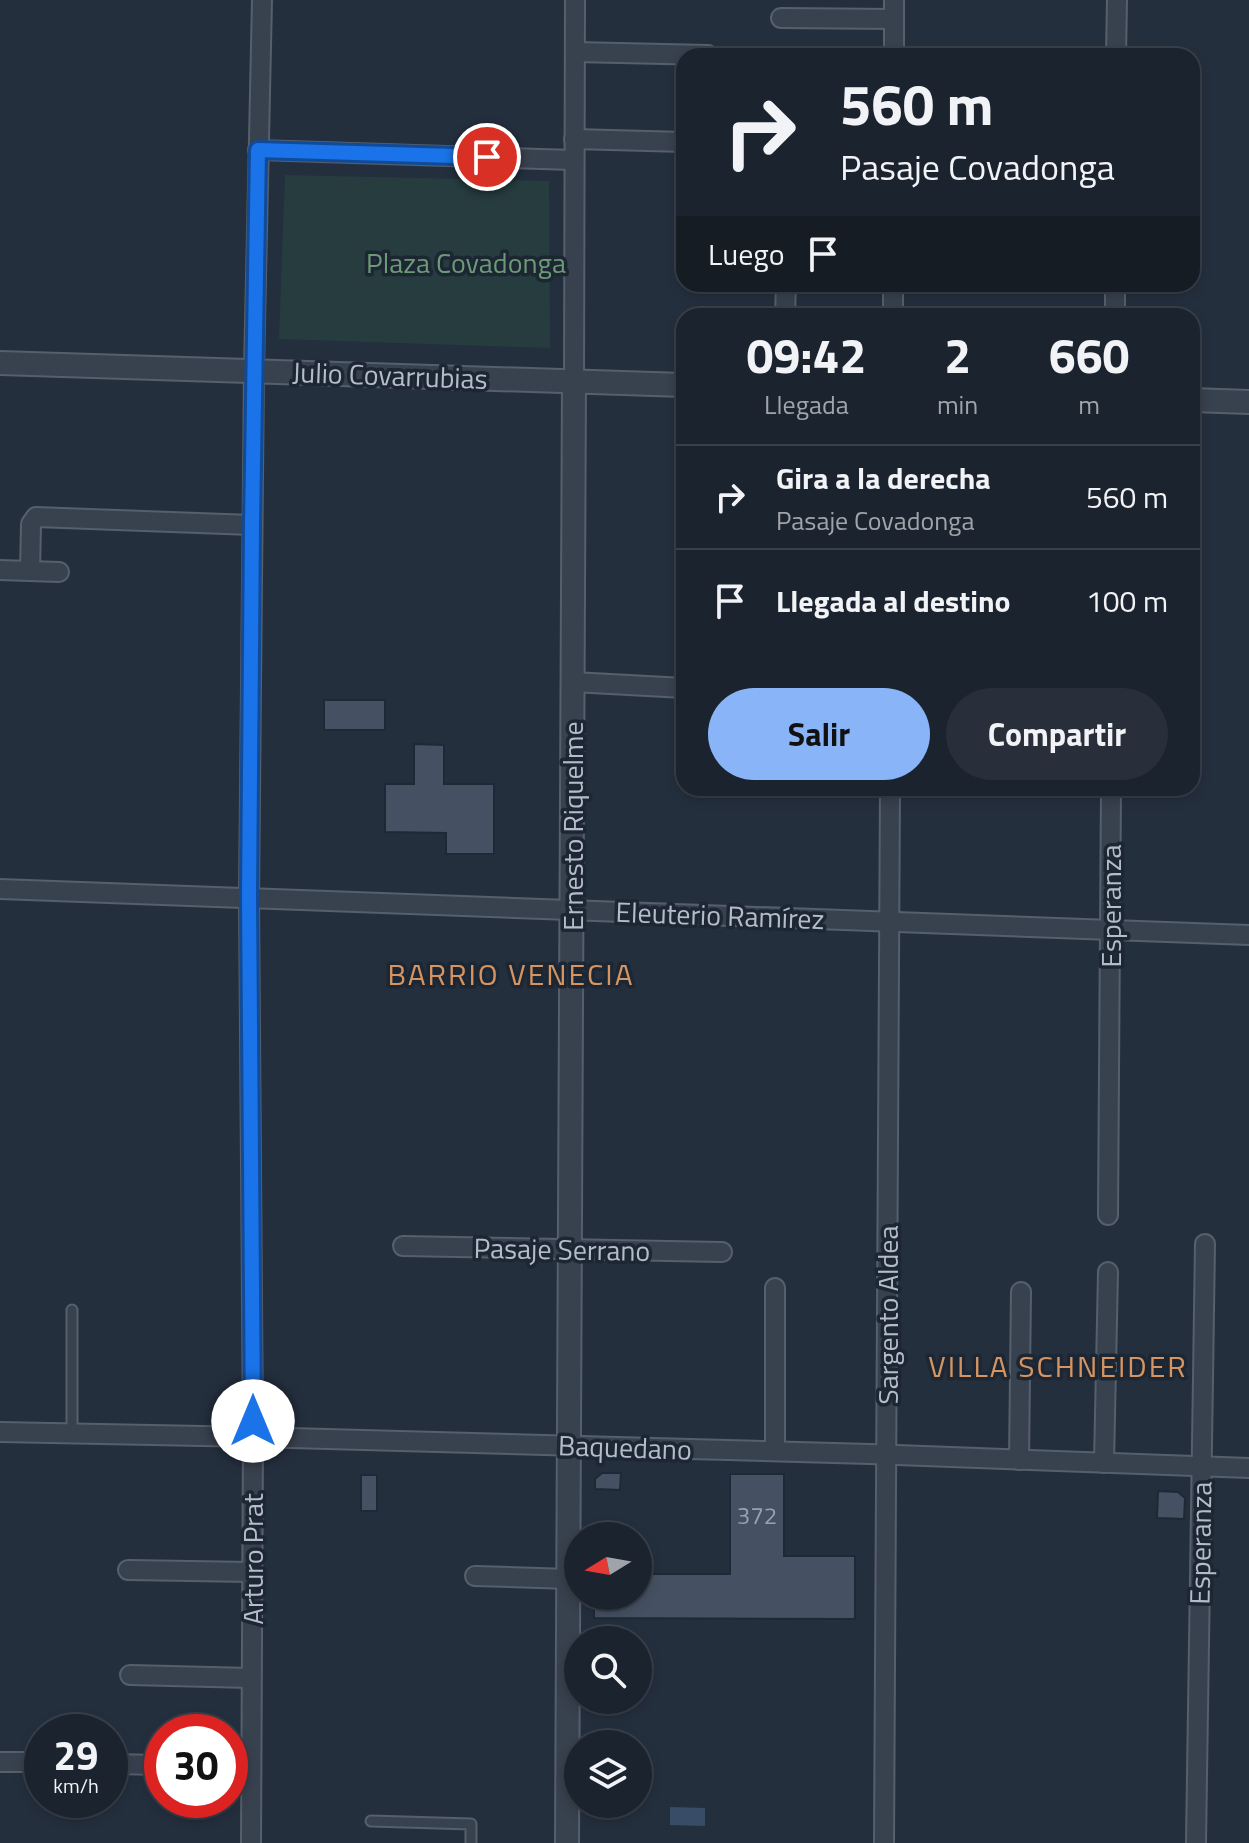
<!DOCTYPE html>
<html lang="es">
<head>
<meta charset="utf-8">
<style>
	body { margin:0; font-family:"Titillium Web",sans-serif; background:#282f3a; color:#f1f3f6; height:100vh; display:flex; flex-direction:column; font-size:30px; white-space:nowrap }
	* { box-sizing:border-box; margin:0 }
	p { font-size:26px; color:#a0a4aa }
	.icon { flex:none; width:44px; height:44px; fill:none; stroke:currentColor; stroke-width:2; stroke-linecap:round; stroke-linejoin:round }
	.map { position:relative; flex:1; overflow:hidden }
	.panel { position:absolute; left:676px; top:308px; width:524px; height:488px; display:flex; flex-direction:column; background:#1b232e; border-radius:24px; box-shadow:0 4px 12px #0003,0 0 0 2px #39404a }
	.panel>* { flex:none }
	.banner { position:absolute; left:676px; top:48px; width:524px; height:244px; border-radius:24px; box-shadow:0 4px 12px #0003,0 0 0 2px #39404a; background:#1b232e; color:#f1f3f6; overflow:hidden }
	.needle { width:52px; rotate:259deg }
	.buttons { position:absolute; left:564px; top:1522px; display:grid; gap:16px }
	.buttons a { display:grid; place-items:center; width:88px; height:88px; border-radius:50%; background:#1b232e; box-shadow:0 4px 12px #0003,0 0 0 2px #39404a; font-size:40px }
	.speed { position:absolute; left:24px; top:1714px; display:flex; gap:16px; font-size:40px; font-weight:700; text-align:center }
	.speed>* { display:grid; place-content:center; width:104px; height:104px; border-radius:50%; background:#1b232e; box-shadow:0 4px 12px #0003,0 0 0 2px #39404a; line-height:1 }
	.speed small { font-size:20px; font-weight:400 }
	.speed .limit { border:12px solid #d22; background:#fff; color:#111 }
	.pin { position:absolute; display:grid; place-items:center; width:68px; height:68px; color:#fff; margin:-34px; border:4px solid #fff; border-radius:50%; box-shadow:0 2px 8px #0007 }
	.me { position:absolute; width:88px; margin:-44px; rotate:0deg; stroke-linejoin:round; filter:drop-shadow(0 0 6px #0008) }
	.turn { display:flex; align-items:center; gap:28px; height:168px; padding:0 32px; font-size:36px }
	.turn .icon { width:104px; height:104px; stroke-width:2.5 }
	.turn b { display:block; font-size:56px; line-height:68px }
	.then { display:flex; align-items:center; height:76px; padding:0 32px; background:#0003; gap:16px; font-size:30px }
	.eta { display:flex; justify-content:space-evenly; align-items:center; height:136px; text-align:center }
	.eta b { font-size:48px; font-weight:700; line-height:56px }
	.cta { display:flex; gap:16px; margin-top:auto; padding:16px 32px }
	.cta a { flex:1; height:92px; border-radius:48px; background:#8ab4f8; color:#111; font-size:32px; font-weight:700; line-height:92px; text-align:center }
	.cta a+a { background:#282f3a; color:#f1f3f6 }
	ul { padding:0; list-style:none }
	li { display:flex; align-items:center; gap:24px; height:104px; padding:0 32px; border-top:2px solid #39404a }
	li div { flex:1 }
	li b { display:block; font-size:30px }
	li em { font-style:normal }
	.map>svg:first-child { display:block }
</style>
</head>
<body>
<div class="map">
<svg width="1249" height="1843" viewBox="0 0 1249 1843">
	<rect width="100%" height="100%" fill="#242f3e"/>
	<path fill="#263c3f" d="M285 175 549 181 550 348 279 339Z"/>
	<path fill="#394c67" d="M670 1807 705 1808V1826L670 1825Z"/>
	<g fill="#455162" stroke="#1f2835" stroke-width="2">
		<rect x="324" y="700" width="61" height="30"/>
		<path d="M414 744 444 745V784H494V854H446V833L385 832V784H414Z"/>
		<path d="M602 1473H621L620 1490 595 1489V1479Z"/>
		<path d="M730 1474H784V1556H855V1619L594 1618V1596H638V1574H730Z"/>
		<rect x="361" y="1475" width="16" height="36"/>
		<path d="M1158 1491 1178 1492 1185 1498 1184 1519 1157 1518Z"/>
	</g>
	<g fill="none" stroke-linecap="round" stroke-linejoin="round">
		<defs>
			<g id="service">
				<path d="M72 1310V1433"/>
				<path d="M371 1821 471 1824V1843"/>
			</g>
			<g id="minor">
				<path d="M781 18 894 19"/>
				<path d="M575 52 708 55"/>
				<path d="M894 56V0"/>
				<path d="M1116 56 1117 0"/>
				<path d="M574 139 684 142"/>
				<path d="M258 150 574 160"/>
				<path d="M785 316 786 284"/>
				<path d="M893 316V284"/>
				<path d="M1115 316V284"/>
				<path d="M574 382 575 0"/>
				<path d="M0 570 59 572"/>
				<path d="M30 571 31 524 36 517 252 525"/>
				<path d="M573 682 684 688"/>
				<path d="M0 889 1249 935"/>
				<path d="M1108 1215 1111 788"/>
				<path d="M403 1246 722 1252"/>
				<path d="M0 1432 253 1437 870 1454 1249 1468"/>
				<path d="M775 1451V1288"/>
				<path d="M1019 1460 1021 1292"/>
				<path d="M1104 1463 1108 1272"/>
				<path d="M128 1570 252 1572"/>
				<path d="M475 1576 569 1579"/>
				<path d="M130 1675 251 1678"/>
				<path d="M0 1762H42"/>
				<path d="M110 1764 162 1765"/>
				<path d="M230 1766 251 1767"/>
				<path d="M251 1843 253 1437 249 897 254 370 262 0"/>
				<path d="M884 1843 890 788"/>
				<path d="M1196 1843 1205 1244"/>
			</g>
			<g id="tertiary">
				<path d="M0 363 684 385"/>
				<path d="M1192 400 1249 402"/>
				<path d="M567 1843 574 382"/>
			</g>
		</defs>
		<use href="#service" stroke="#565f6c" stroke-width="13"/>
		<use href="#minor" stroke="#565f6c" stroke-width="22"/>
		<use href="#tertiary" stroke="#565f6c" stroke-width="26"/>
		<use href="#service" stroke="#38414e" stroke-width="9"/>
		<use href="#minor" stroke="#38414e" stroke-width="18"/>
		<use href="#tertiary" stroke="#38414e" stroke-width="22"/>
	</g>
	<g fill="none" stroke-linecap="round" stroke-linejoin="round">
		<defs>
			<path id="route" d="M253 1421 249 897 252 525 258 150 487 157"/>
		</defs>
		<use href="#route" stroke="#114b97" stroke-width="20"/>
		<use href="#route" stroke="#1a73e8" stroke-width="14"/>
	</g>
	<g text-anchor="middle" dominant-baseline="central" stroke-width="7" stroke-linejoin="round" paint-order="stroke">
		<g font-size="24" fill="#98a1af">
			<text x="757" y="1515">372</text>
		</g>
		<g font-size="28" fill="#6b9a76" stroke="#1d2633">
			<text x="466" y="262">Plaza Covadonga</text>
		</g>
		<g font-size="28" fill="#b4bcc9" stroke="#1d2633">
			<text transform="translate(390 375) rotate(2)">Julio Covarrubias</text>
			<text transform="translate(572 826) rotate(-90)">Ernesto Riquelme</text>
			<text transform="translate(1110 906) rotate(-90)">Esperanza</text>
			<text transform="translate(720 915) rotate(2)">Eleuterio Ramírez</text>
			<text transform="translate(562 1249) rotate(1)">Pasaje Serrano</text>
			<text transform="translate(887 1315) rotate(-90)">Sargento Aldea</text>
			<text transform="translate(625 1447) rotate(2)">Baquedano</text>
			<text transform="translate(1200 1543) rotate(-89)">Esperanza</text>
			<text transform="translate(252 1559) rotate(-90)">Arturo Prat</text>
		</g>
		<g font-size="30" letter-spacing="2" fill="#d59563" stroke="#1d2633">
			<text x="511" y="974">BARRIO VENECIA</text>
			<text x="1058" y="1366">VILLA SCHNEIDER</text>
		</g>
	</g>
</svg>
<div class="buttons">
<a><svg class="needle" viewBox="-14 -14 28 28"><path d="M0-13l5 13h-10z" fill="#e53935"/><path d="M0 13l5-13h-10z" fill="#a0a4aa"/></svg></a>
<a><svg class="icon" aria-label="search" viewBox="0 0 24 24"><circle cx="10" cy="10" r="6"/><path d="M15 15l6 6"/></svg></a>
<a><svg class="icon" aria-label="layers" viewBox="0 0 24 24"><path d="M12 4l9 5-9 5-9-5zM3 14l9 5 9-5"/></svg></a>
</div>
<div class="speed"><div>29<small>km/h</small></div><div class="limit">30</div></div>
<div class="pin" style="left:487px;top:157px;background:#d93025"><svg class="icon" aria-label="arrive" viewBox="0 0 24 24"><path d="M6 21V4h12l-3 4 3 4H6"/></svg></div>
<svg class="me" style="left:253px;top:1421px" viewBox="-20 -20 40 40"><circle r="19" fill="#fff"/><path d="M0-13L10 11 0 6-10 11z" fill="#1a73e8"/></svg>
<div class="banner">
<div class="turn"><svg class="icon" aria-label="right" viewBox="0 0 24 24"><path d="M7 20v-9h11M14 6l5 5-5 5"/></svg><div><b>560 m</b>Pasaje Covadonga</div></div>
<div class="then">Luego<svg class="icon" aria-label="arrive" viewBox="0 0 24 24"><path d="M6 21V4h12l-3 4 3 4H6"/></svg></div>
</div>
<section class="panel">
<div class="eta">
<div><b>09:42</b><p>Llegada</p></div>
<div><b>2</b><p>min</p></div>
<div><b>660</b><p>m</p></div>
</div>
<ul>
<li><svg class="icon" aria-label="right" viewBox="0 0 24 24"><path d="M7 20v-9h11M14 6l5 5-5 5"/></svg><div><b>Gira a la derecha</b><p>Pasaje Covadonga</p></div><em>560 m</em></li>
<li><svg class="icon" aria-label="arrive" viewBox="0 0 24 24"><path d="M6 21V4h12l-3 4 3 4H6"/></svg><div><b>Llegada al destino</b></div><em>100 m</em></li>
</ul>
<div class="cta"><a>Salir</a><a>Compartir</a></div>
</section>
</div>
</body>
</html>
